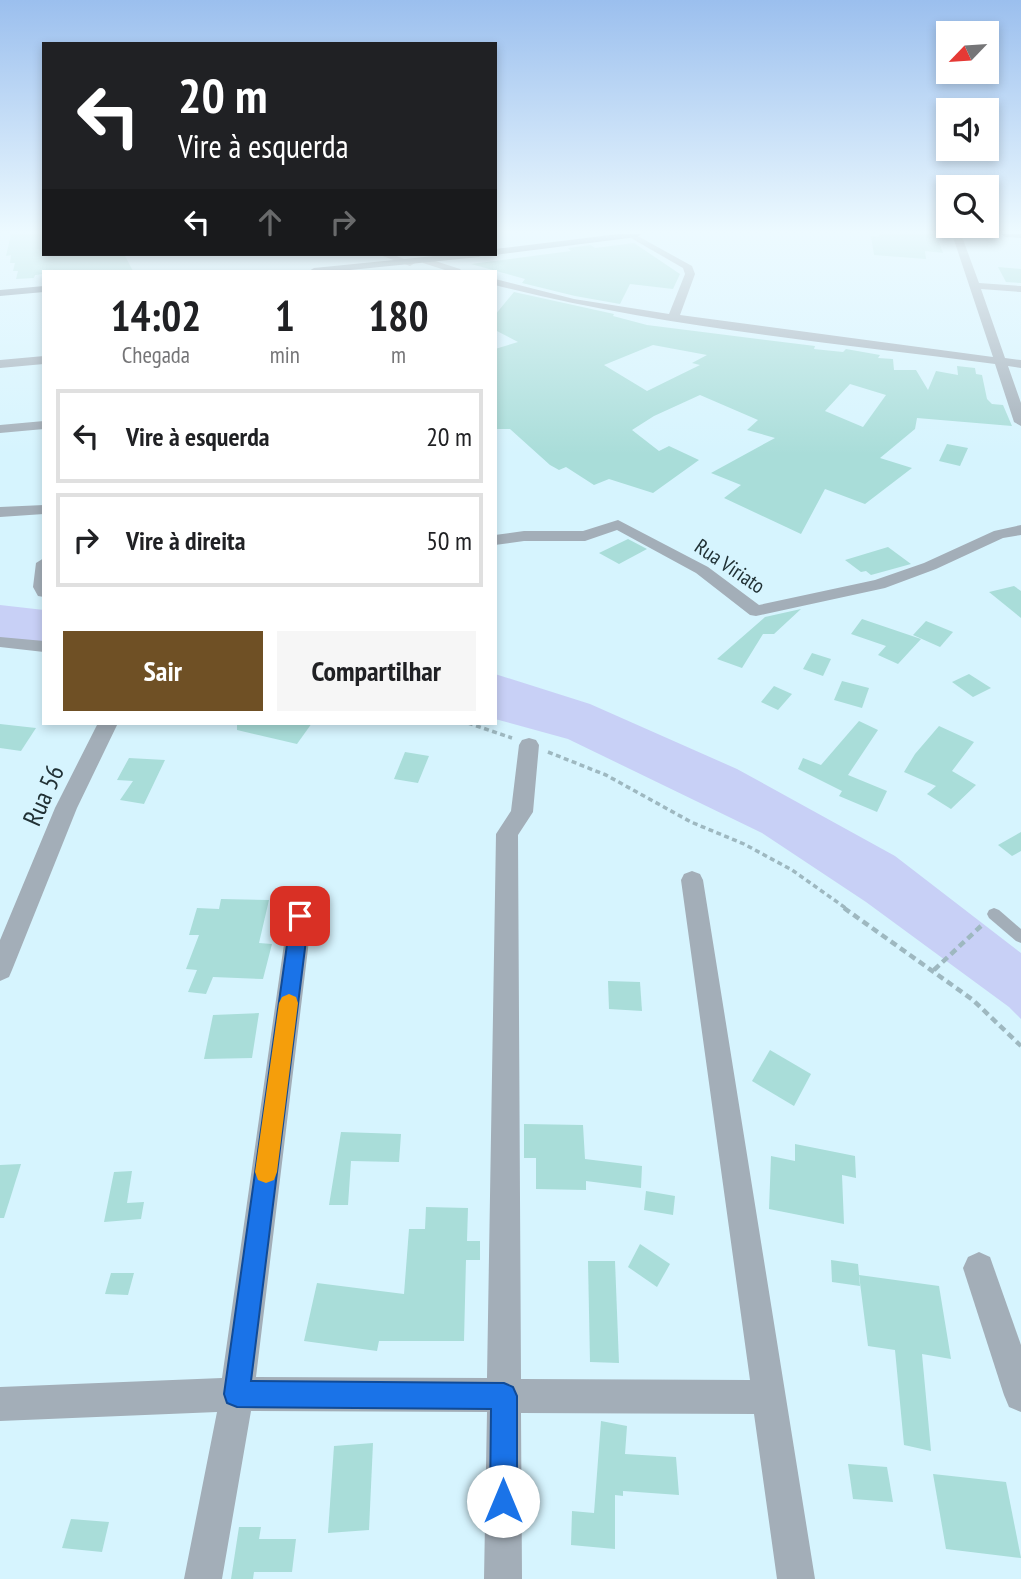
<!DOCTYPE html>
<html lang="pt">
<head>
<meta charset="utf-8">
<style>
	body { margin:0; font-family:"PT Sans Narrow",sans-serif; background:#f6f6f6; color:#202124; height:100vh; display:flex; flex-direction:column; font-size:26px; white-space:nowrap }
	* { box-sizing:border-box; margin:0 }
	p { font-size:23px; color:#757577 }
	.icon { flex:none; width:38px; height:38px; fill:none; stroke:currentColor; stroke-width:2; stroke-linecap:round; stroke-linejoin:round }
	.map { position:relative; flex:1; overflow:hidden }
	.panel { position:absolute; left:42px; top:270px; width:455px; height:455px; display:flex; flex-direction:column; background:#fff; border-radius:0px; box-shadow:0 4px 10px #0003 }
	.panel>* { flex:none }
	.hud { position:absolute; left:42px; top:42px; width:455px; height:214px; border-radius:0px; box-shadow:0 4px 10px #0003; background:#202124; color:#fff; overflow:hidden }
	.needle { width:46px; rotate:245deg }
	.tools { position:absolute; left:936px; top:21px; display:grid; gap:14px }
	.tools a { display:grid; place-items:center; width:63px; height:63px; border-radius:0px; background:#fff; box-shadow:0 4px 10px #0003; font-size:35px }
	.pin { position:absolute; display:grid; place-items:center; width:60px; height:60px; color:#fff; margin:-30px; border-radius:14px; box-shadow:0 4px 10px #0006 }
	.me { position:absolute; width:77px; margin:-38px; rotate:0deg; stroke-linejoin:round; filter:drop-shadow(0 0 5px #0008) }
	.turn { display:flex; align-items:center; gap:24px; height:147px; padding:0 21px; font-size:32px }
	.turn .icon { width:91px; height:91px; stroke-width:2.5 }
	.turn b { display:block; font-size:49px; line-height:60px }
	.lanes { display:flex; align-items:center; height:66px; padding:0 21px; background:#0003; justify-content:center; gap:35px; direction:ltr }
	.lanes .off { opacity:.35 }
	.eta { display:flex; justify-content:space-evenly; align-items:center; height:119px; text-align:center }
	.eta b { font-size:42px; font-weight:800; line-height:49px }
	.primary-button { display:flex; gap:14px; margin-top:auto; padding:14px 21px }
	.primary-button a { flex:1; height:80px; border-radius:0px; background:#6f5025; color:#fff; font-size:28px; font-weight:800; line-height:80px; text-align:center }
	.primary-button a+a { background:#f6f6f6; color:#202124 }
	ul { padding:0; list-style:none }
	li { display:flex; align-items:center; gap:21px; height:94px; margin:0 14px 10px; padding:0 7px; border:4px solid #e0e0e0; border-radius:0px }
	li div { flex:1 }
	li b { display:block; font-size:26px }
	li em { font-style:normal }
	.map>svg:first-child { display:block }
</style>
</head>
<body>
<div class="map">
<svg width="1021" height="1579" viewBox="0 0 1021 1579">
	<rect width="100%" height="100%" fill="#d6f4fe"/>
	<g fill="#c8d0f6">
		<path d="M0 605 44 610V644L0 638Z"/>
		<path d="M495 674 590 704 737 769 895 856 1021 953V1019L1009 1007 866 902 762 833 568 739 495 719Z"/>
	</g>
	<g fill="#a9ddd9" fill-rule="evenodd">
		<path d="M11 234H44V254H124L133 271H44V274L35 275 34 278 16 279 18 271H13L15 263H10L11 255 6 256Z"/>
		<path d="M879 234H936L943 253 925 251 926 259 874 255 871 236 879 237Z"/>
		<path d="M634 243 680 274 673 289 630 284 620 304 575 296 522 283 525 279 471 264 571 251 568 248 591 245 595 248Z"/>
		<path d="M998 267 1021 269V283L1006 282Z"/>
		<path d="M514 292 614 314 613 316 647 325 815 346 814 349 843 352 846 349 880 355 878 358 893 359 894 370H916L928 390 936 371 958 375 957 366 975 368 976 374 982 375 987 399 992 404 1003 405 1012 426 917 418 915 429 880 458 912 468 865 504 825 489 801 534 724 498 741 485 711 473 775 438 747 430 758 420 700 395 654 416 632 430 659 451 669 446 699 460 653 493 609 479 594 485 566 467 559 470 550 465 510 429H495V349L518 342 495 330V315ZM653 345 707 355 692 363 700 365 647 391 604 365ZM850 384 886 395 863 427 825 411Z"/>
		<path d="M947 444 968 448 960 466 939 461Z"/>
		<path d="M628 539 647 549 619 564 599 553Z"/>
		<path d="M888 547 911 564 871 575 866 571 861 572 845 560Z"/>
		<path d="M1014 586 1021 591V618L989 592Z"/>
		<path d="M801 609 774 634H763L742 668 717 659 765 617Z"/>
		<path d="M862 619 921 639 898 664 878 655 886 646 851 634Z"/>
		<path d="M926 621 953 632 940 647 913 635Z"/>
		<path d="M812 653 831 659 823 676 803 669Z"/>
		<path d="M969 674 991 688 973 697 952 682Z"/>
		<path d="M842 681 869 688 862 708 834 700Z"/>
		<path d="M774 686 792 694 778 710 761 702Z"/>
		<path d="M859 721 878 730 848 775 887 791 877 812 839 796 842 791 798 769 803 758 821 765Z"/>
		<path d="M237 723H312L297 744 237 730Z"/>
		<path d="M0 724 36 728 21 751 0 748Z"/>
		<path d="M939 726 974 742 952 771 976 785 951 809 927 794 936 786 904 772 915 754Z"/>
		<path d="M405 752 429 756 418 783 394 779Z"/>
		<path d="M129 758 165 760 144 804 120 800 133 781 117 780Z"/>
		<path d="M1021 832V851L1012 856 998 845Z"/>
		<path d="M221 899 269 900 259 943 272 944 263 979 213 977 206 994 188 992 197 970 186 969 199 935H189L197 908 219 909Z"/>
		<path d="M608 981 640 982 642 1011 609 1009Z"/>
		<path d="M259 1013 252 1058 204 1059 213 1015Z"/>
		<path d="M770 1050 811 1074 794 1106 752 1081Z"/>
		<path d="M524 1124 583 1125 585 1159 642 1166 641 1188 586 1181V1190L536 1189V1158H524Z"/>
		<path d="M341 1132 401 1134 399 1162 351 1161 348 1205H329Z"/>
		<path d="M795 1144 855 1156 856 1178 842 1175 844 1224 769 1209 771 1156 795 1161Z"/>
		<path d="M21 1164 4 1218H0V1165Z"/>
		<path d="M132 1171 127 1203 144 1202 141 1219 104 1222 114 1172Z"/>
		<path d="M646 1191 675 1196 673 1215 644 1210Z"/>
		<path d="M426 1207 468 1208 467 1241H480V1260H466L464 1341H379L377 1351 304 1341 317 1283 404 1294 409 1229H425Z"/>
		<path d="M640 1244 670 1264 657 1287 628 1267Z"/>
		<path d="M831 1260 858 1264 860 1286 832 1282Z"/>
		<path d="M588 1261H615L619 1363 590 1362Z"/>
		<path d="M111 1273H134L128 1295 105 1294Z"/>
		<path d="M859 1275 939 1286 951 1359 922 1354 931 1451 904 1445 895 1350 868 1346Z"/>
		<path d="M601 1421 627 1426 625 1454 676 1457 679 1495 623 1491V1496L615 1495V1549L571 1545 572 1511 594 1513Z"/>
		<path d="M373 1443 369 1530 328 1533 334 1446Z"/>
		<path d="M848 1464 887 1467 893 1502 853 1499Z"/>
		<path d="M933 1474 1006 1482 1021 1558 946 1549Z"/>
		<path d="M71 1519 109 1522 102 1552 62 1548Z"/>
		<path d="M239 1527H261L259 1539H296L292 1572H254L253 1579H231Z"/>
	</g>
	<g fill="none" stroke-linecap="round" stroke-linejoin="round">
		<g stroke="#9eb8c0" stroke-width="3.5" stroke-dasharray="5 3.5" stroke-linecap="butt">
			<path d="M468 723 512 738"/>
			<path d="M548 752 606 775 691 822 744 844 792 870 847 909"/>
		</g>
		<g stroke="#9eb8c0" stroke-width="4.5" stroke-dasharray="7 4.5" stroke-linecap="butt">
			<path d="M844 908 973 1000 1021 1046"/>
			<path d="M934 970 981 926"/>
		</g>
		<path fill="#a3aeb8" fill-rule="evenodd" d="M994 908 999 910 1021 929V943L1016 941 989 918 987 914 989 910Z"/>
		<g fill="#a3aeb8" fill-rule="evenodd">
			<path d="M624 234H634L692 266 695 274 680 315 993 357 952 234H961L979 283 1021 286V292L981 289 1005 358 1021 360V368L1008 366 1021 403V426L1014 422 995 364C828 342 659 327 495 285V279L574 299 669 314 685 274 683 268Z"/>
			<path d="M377 254H391L415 263 410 266Z"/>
			<path d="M426 258 460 269 462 271H448L423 263V259Z"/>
			<path d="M44 356V364L0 368V360Z"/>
			<path d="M44 421V429L0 433V425Z"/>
			<path d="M44 505V514L0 517V507Z"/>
			<path d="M618 520 708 567 759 605 875 580 924 563 994 531 1021 525V535L1003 538 936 569 885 588 756 616 750 615 696 573 617 530 585 541H524L495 545V535L524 531H583Z"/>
			<path d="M44 558V597L38 596 33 587 36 563Z"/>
			<path d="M0 637 44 641V652L0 647Z"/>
			<path d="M98 723H118L77 808 12 970 9 977 0 981V940L55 808Z"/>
			<path d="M529 738 536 740 539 745 533 812 518 835 521 1379 750 1380 681 880 684 874 692 871 700 874 703 880 815 1579H777L754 1414 521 1413 522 1579H484L487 1412 251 1411 222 1579H184L217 1412 0 1421V1387L222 1378 288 916 292 909 300 906 308 909 312 916 256 1377 487 1378 496 834 511 811 519 745 522 740Z"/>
			<path d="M979 1252 990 1257 1021 1345V1412L1009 1407 1004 1395 963 1268 968 1257Z"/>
		</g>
		<g fill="#7e8e9d" fill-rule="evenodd">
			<path d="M618 234H642L637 237 495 255 491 254H495V249Z"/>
			<path d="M1001 234H1021V238L1005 237Z"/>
			<path d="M454 254H484L479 257 340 271H309L314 268Z"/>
			<path d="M44 286V292L0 296V290Z"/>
		</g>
	</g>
	<linearGradient id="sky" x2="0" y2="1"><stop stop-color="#9bbfee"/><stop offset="0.51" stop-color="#edfaff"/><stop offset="1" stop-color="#edfaff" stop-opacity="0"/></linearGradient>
	<rect width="1021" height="455" fill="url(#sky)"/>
	<path fill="#1a73e8" stroke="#114b97" stroke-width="2" d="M300 908 307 910 309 916 251 1381 504 1383 513 1387 517 1396V1501L513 1510 503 1514 494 1510 490 1501 491 1409 237 1407 227 1403 224 1394 291 916 294 910Z"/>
	<path fill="#f59e0b" d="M289 994 296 997 298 1003 277 1172 274 1180 266 1183 258 1180 255 1172 279 1003 282 997Z"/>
	<g text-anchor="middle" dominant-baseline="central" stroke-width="5" stroke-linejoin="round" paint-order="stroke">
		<g font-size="21" fill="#213135" stroke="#d6f4fe">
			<text transform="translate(730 566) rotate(34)">Rua Viriato</text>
		</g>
		<g font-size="26" fill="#213135" stroke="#d6f4fe">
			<text transform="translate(43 795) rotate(-66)">Rua 56</text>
		</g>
	</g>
</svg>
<div class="tools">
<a><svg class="needle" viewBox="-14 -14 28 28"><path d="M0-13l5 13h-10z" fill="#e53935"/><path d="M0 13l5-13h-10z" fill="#757577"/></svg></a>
<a><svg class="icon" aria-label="sound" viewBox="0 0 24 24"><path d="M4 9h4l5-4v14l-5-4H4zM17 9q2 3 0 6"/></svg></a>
<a><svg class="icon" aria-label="search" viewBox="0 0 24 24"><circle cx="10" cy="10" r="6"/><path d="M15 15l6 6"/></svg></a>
</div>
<div class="pin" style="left:300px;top:916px;background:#d93025"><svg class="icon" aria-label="arrive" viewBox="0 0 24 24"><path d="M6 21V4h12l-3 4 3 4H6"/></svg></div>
<svg class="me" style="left:503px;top:1501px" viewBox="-20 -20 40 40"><circle r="19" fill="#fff"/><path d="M0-13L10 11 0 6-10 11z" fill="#1a73e8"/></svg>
<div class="hud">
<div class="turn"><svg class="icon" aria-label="left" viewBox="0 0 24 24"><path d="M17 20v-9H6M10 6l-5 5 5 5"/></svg><div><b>20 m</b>Vire à esquerda</div></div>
<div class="lanes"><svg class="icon" aria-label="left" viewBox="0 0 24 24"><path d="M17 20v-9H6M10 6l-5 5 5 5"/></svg><svg class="icon off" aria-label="ahead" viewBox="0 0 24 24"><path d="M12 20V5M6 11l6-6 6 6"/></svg><svg class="icon off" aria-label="right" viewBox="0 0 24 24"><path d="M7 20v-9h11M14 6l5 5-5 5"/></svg></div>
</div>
<section class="panel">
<div class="eta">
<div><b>14:02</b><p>Chegada</p></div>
<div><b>1</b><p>min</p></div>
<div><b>180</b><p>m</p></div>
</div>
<ul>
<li><svg class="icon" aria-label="left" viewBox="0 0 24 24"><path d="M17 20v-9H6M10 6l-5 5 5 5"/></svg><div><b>Vire à esquerda</b></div><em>20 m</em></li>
<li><svg class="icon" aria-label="right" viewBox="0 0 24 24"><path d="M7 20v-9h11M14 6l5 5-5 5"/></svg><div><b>Vire à direita</b></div><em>50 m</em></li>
</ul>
<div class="primary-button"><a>Sair</a><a>Compartilhar</a></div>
</section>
</div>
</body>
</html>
